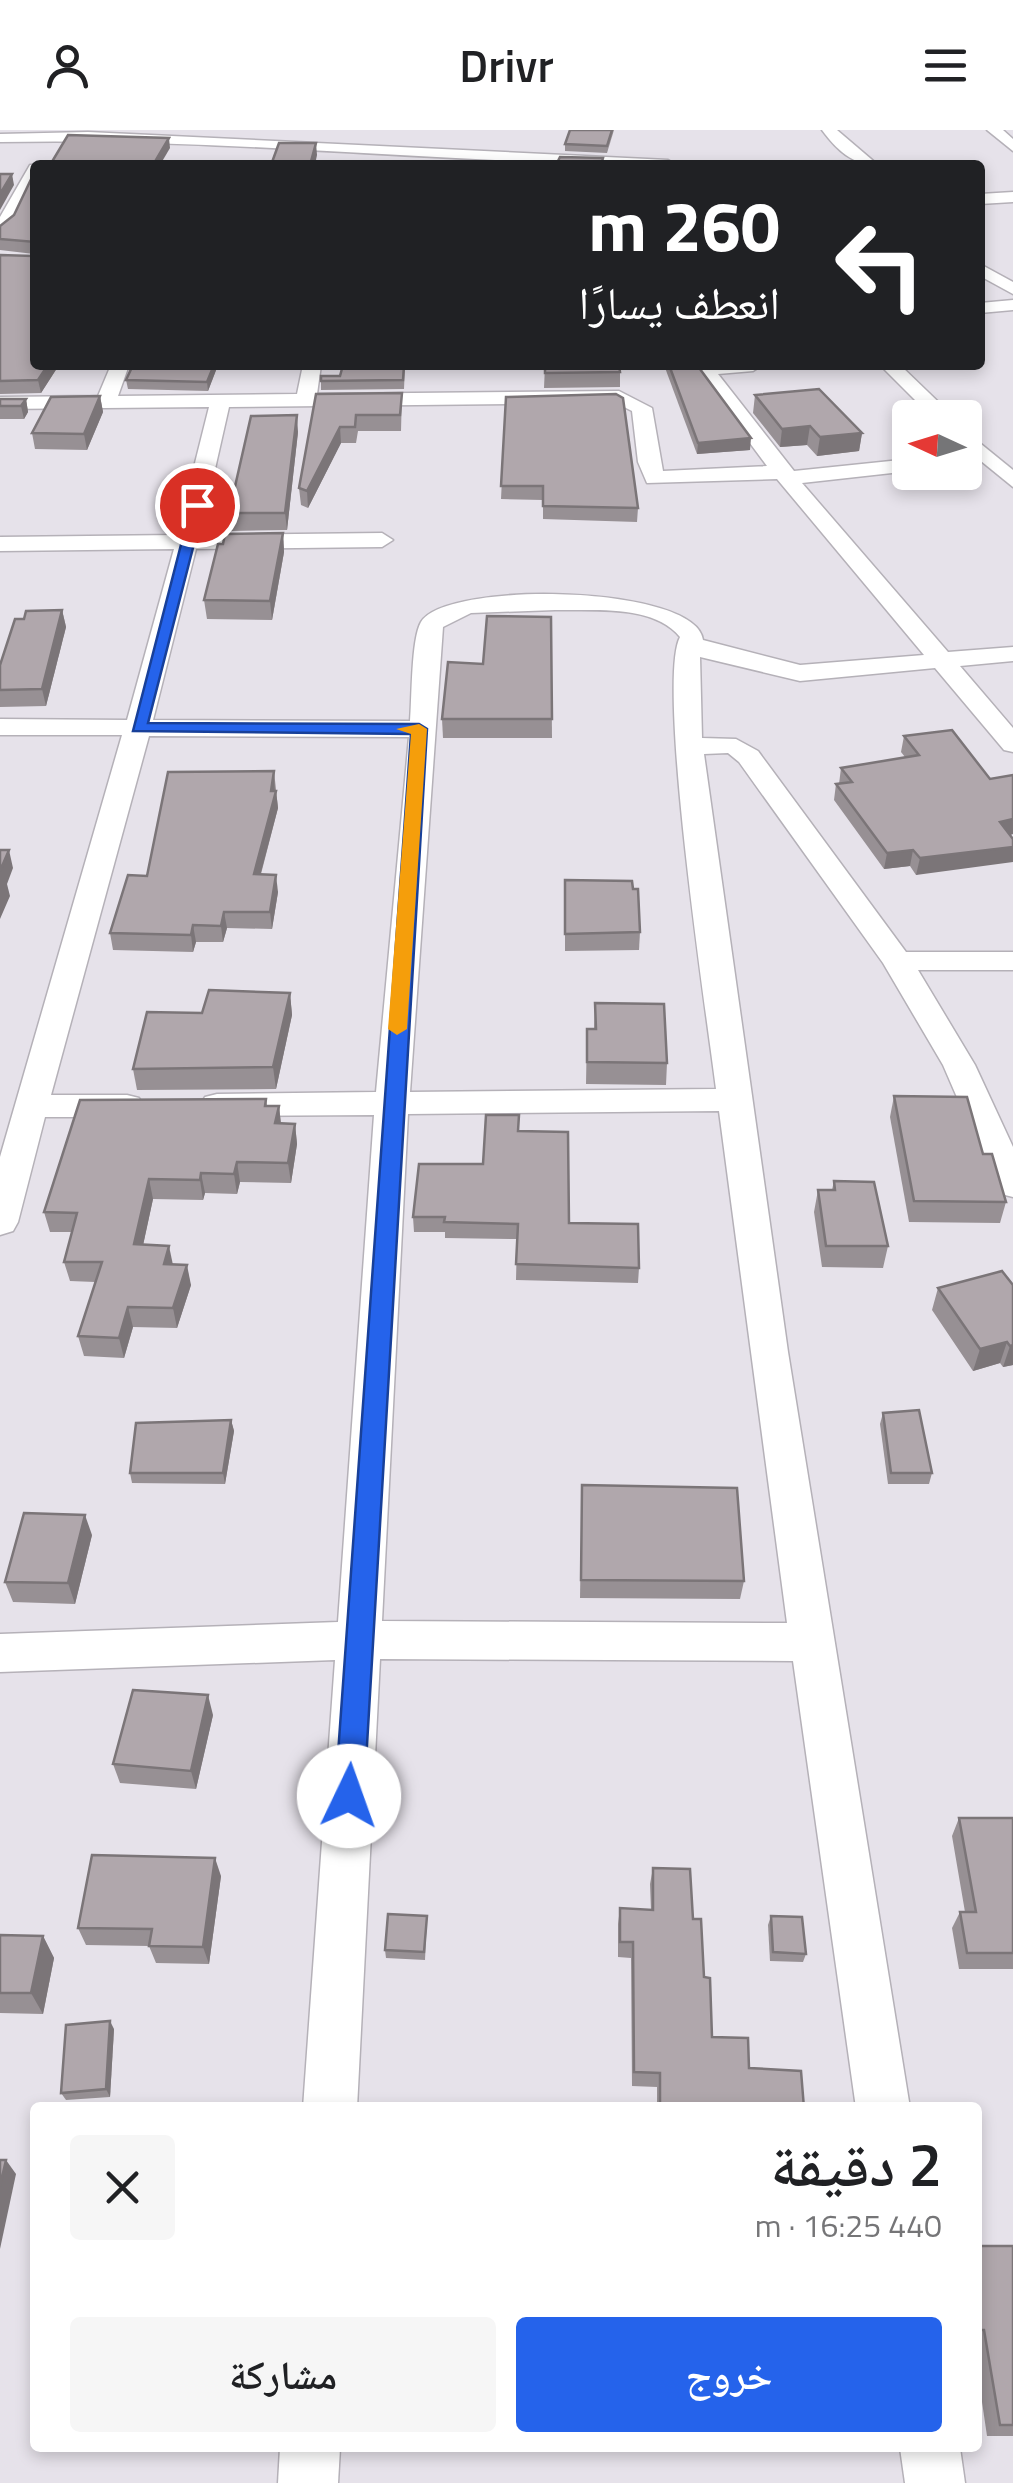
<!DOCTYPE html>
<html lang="ar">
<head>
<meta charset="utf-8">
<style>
	body { margin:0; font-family:"Titillium Web","Noto Naskh Arabic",sans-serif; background:#f6f6f6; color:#202124; direction:rtl; height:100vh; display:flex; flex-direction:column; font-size:38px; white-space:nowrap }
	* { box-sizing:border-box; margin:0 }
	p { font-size:32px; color:#757577 }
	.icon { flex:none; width:55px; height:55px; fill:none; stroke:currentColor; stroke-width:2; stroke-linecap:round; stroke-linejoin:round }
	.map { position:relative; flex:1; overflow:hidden; direction:ltr }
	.side { position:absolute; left:30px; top:1972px; width:952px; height:350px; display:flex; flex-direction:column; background:#fff; border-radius:10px; box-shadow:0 5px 15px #0003; direction:rtl }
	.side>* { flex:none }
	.hud { position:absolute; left:30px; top:30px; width:955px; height:210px; border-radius:10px; box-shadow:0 5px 15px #0003; direction:rtl; background:#202124; color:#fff; overflow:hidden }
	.needle { width:65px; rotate:274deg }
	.tools { position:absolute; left:892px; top:270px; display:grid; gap:20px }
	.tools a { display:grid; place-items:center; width:90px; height:90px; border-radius:10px; background:#fff; box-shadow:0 5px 15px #0003; font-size:50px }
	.pin { position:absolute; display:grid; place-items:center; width:85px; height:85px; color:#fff; margin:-42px; border:5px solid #fff; border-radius:50%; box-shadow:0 2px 10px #0007 }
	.me { position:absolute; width:110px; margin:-55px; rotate:3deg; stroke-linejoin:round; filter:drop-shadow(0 0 8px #0008) }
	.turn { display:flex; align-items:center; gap:35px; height:210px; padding:0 40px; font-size:45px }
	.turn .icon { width:130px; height:130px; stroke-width:2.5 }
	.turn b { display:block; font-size:70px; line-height:85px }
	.round { display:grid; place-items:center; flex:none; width:105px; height:105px; border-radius:10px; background:#f6f6f6 }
	.summary { display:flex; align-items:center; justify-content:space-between; height:170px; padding:0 40px }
	h1 { font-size:60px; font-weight:600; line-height:75px }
	.primary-button { display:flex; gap:20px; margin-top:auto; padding:20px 40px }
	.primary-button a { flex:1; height:115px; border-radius:10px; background:#2563eb; color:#fff; font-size:40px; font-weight:600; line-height:115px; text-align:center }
	.primary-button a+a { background:#f6f6f6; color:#202124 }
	header { display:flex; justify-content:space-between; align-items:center; height:130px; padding:0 40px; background:#fff; font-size:45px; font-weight:600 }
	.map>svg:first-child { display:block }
</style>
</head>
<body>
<header><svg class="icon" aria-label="menu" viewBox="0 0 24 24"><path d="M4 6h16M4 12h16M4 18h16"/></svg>Drivr<svg class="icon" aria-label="person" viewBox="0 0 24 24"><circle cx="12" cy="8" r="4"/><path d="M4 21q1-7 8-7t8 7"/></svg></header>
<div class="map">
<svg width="1013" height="2353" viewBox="0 0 1013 2353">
	<rect width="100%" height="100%" fill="#e6e2ea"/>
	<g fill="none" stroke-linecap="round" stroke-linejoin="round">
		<defs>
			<g id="street">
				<path d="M822 0H837L878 35C852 35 837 20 822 0Z"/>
				<path d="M987 0H1003L1013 9V21Z"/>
				<path d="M88 2 668 30 676 35C450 35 225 7 0 12V4Z"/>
				<path d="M30 35H40H35C35 56 19 97 0 106V87Z"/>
				<path d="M1013 62V72L980 74V64Z"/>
				<path d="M980 134 1013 152V164L980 146Z"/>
				<path d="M1013 170V180L980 183V173Z"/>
				<path d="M111 235H129L118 266 297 264 303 235H321L317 264 619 261 652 278 663 341 767 336 692 235H762L753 241 718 244 794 341 910 329V341L802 353 948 522 1013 517V531L960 536 1013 598V622L1004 620 935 538 800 551 700 527 702 608 736 609 758 621 906 822H1013V840H918L975 935 1013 1017V1067L1001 1064 995 1055 943 935 883 833 739 632 728 623 704 624 788 1222 910 1978H856L793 1531 380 1529 357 1978H303L335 1530 0 1542V1504L338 1492 374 985 217 986 205 983 200 975 205 967 217 964 376 962 409 607 149 606 51 965H127L139 968 144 976 139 984 127 987H45L18 1092 13 1101 0 1105V1027L122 605H0V589L127 590 174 419 0 421V407L177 405 209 277 0 279V267L98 266ZM616 273 632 281 638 332 647 353 777 349 924 525 800 535 703 510C697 455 446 450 421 492 411 509 412 569 410 591L153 590 196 419 382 417 393 410 382 403 200 405 229 277ZM555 480C593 481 653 474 680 507 656 552 707 887 716 959L410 962 443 497 471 483ZM719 981 787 1493 382 1491 408 984Z"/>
				<path d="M880 235H900L955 288H933Z"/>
				<path d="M965 301 1013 340V357L965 318Z"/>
				<path d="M280 2318H340L338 2353H278Z"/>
				<path d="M900 2318H960L965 2353H905Z"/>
			</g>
		</defs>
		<use href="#street" stroke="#b5b1b8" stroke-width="3"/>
		<use href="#street" fill="#fff" fill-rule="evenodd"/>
	</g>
	<g fill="#979094">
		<path d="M570 0H614L607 23 565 21V14Z"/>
		<path d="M35 43V235H59L41 263 0 264V125L33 126 34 124 0 120V109L14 85Z"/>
		<path d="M133 235H218L208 261 128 259 126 250Z"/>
		<path d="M343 235H405L404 259 321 260V251L340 246Z"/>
		<path d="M545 235 620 242V257L544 258Z"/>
		<path d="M664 235H697L750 320 697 324Z"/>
		<path d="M402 263 401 301H358L356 313H341L308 378 301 375 299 358 316 264Z"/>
		<path d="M755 265 862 303 859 321 817 326 807 315 780 317 753 283Z"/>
		<path d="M100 266 103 282 87 320 35 319 32 303Z"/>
		<path d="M506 267 638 378 637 392 543 389V370L501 369Z"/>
		<path d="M0 269H26L28 282 24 289H0Z"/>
		<path d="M298 302 287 400 231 401 229 383Z"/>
		<path d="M283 403 284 422 272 490 207 489 204 470Z"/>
		<path d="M62 480 66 497 46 576 0 577V535L24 489Z"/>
		<path d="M551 487 552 608H443L442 589 483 534Z"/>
		<path d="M904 606 990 649 1013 645V704L916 745 910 736 884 739 834 670 836 654H839L841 638 905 627 901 622Z"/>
		<path d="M274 641 278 678 261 744 278 762 272 799 227 798 223 812H196L193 822 113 820 110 803 147 746Z"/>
		<path d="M565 750 633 759 640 802 639 820 565 821Z"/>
		<path d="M290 863 292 885 276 959 137 960 133 939 202 883Z"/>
		<path d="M595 873 667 933 666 955 586 954 587 899H594Z"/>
		<path d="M894 966 983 1024 1006 1072 1000 1093 909 1092 890 987Z"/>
		<path d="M266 969 267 976H279L281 993 295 994 297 1014 291 1053 240 1052 237 1064 205 1063 203 1070 153 1069 143 1115 173 1134 191 1155 177 1198 133 1197 124 1228 84 1226 78 1206 95 1152 70 1151 64 1132 72 1102H50L44 1082Z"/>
		<path d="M518 1001 569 1093 639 1138 638 1153 516 1150 517 1109 445 1108V1102H414L413 1087 483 1034Z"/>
		<path d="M834 1051 888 1116 883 1138 822 1137 814 1082 818 1060H832Z"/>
		<path d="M1013 1155V1235L1003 1237 1000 1233 973 1241 932 1180 938 1158Z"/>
		<path d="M883 1283 932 1343 929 1354H888L880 1294Z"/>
		<path d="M231 1290 234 1301 225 1354 132 1353 130 1343Z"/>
		<path d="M582 1355 744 1451 740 1469 580 1468Z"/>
		<path d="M92 1405 75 1474 13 1472 5 1452Z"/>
		<path d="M213 1585 196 1659 120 1653 113 1634Z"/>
		<path d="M959 1688H1013V1839H959L952 1798 960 1782H965L952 1706Z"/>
		<path d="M653 1738 693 1789 712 1907 749 1938 804 1978H657V1957L632 1956 631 1828 618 1827V1794L620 1778 651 1780 650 1754Z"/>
		<path d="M221 1746 209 1834 156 1833 149 1816 86 1815 78 1798Z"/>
		<path d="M427 1786 425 1830 386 1828 385 1820Z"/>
		<path d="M771 1786 806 1824 803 1832 770 1831 768 1795Z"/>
		<path d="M0 1805 43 1806 54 1828 43 1884 0 1883Z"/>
		<path d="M114 1899 110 1967 66 1970 61 1963Z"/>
		<path d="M978 2116H1013V2306H987L978 2245Z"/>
	</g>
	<g fill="#7b7578">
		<path d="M169 8 170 18 160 35H153Z"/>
		<path d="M316 13 317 25 315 35H310Z"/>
		<path d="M12 44 14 55 0 80V64Z"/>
		<path d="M48 235H59L41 263 38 250Z"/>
		<path d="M214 235H218L208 261 207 252Z"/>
		<path d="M100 266 103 282 87 320 84 304Z"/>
		<path d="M26 269 28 282 24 289 21 276Z"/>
		<path d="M297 285 298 302 287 400 285 383Z"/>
		<path d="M810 296 807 315 780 317 782 299Z"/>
		<path d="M340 297 341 313 308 378 307 361Z"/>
		<path d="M862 303 859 321 817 326 820 307Z"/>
		<path d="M751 308 750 320 697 324 698 313Z"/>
		<path d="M283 403 284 422 272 490 270 471Z"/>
		<path d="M62 480 66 497 46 576 42 559Z"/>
		<path d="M274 641 275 665 276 661 278 678 256 761 254 744 271 661Z"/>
		<path d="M1013 689V704L996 708 1000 692Z"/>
		<path d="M1013 717V732L916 745 920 728Z"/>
		<path d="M9 720 13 738 7 754 10 766 0 789V741Z"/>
		<path d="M913 720 910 736 884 739 887 723Z"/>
		<path d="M276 745 278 762 272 799 270 782Z"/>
		<path d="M224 782 227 798 223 812 221 796Z"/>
		<path d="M193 795 196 812 193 822 191 805Z"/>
		<path d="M290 863 292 885 276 959 273 937Z"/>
		<path d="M279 976 281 996 275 993Z"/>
		<path d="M295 994 297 1014 291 1053 288 1033Z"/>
		<path d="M237 1032 240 1052 237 1064 234 1044Z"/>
		<path d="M201 1043 205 1063 203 1070 200 1050Z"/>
		<path d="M149 1049 153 1069 139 1134 134 1114Z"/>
		<path d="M169 1116 173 1135 164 1134Z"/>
		<path d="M187 1135 191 1155 177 1198 173 1178Z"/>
		<path d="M128 1177 133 1197 124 1228 119 1208Z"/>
		<path d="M1007 1212 1000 1233 973 1241 980 1219Z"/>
		<path d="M1013 1215V1235L1003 1237 1010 1216Z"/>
		<path d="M231 1290 234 1301 225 1354 223 1343Z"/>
		<path d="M85 1385 92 1405 75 1474 68 1453Z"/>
		<path d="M208 1565 213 1585 196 1659 191 1641Z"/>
		<path d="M215 1728 221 1746 209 1834 203 1817Z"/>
		<path d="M43 1806 54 1828 43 1884 31 1863Z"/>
		<path d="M110 1891 114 1899 110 1967 106 1959Z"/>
		<path d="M6 2030 16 2044 0 2119V2056Z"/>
	</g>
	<g fill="#b0a7ac" stroke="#7b7578" stroke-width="2.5">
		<path d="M570 0H612L607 16 565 14Z"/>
		<path d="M68 5 169 8 153 35H50Z"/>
		<path d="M279 13H316L310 35H271Z"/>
		<path d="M560 27 603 28 601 35H562L558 31Z"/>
		<path d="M34 43 35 112 0 109V96L14 85Z"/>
		<path d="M0 44H12L0 64Z"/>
		<path d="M35 118V235H48L38 250 0 251V125L33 126Z"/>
		<path d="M133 235H214L207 252 126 250Z"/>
		<path d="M343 235H404L403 250 321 251V246H340Z"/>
		<path d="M545 235H619L620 242 545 243Z"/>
		<path d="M669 235H697L751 308 698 313Z"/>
		<path d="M819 259 862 303 820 307 810 296 782 299 755 265Z"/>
		<path d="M402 263 400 285H356L355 297H340L307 361 299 358 316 264Z"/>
		<path d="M616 264 623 268 638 378 543 376V356H501L506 267Z"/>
		<path d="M100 266 84 304 32 303 51 267Z"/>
		<path d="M0 269H26L21 276H0Z"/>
		<path d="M297 285 285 383H229L251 286Z"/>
		<path d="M283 403 270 471 204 470 218 414H223L225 404Z"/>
		<path d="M62 480 42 559 0 560V535L15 489H24L26 481Z"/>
		<path d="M487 486 551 487 552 589H442L448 532 483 534Z"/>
		<path d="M952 600 990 649 1013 645V689L1000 692 1013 709V717L920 728 913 720 887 723 836 654 852 652 841 638 919 625 904 606Z"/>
		<path d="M274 641 271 661H276L254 744 276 745 270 782H224L221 796 193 795 191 805 110 803 128 745 147 746 168 642Z"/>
		<path d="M0 720H9L0 741Z"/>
		<path d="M565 750 632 751 633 759H638L640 802 565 804Z"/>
		<path d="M209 860 290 863 273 937 133 939 147 882 202 883Z"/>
		<path d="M595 873 664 874 667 933 587 932V899H596Z"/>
		<path d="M894 966 967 967 983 1024H992L1006 1072 914 1071Z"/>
		<path d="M266 969 265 976H279L275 993 295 994 288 1033 237 1032 234 1044 201 1043 200 1050 149 1049 134 1114 169 1116 164 1134 187 1135 173 1178 128 1177 119 1208 78 1206 102 1132H64L77 1083 44 1082 80 970Z"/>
		<path d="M486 985H519L518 1001 568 1002 569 1093 638 1094 639 1138 516 1134 518 1094 444 1092 445 1087H413L419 1034H483Z"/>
		<path d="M834 1051 874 1052 888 1116H826L818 1060H835Z"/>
		<path d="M1002 1141 1013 1155V1215L1010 1216 1007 1212 980 1219 938 1158Z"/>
		<path d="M919 1280 932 1343H891L883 1283Z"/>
		<path d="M231 1290 223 1343H130L136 1293Z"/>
		<path d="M582 1355 737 1358 744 1451 581 1450Z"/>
		<path d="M24 1383 85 1385 68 1453 5 1452Z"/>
		<path d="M133 1560 208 1565 191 1641 113 1634Z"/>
		<path d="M959 1688H1013V1823H967L960 1782H976Z"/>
		<path d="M92 1725 215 1728 203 1817 149 1816 152 1799 78 1798Z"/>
		<path d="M653 1738 690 1739 693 1789H701L704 1847 710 1848 712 1907 748 1908 749 1938 801 1941 804 1978H660V1943L634 1942 633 1812H620V1778L653 1780Z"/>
		<path d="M388 1784 427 1786 424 1822 385 1820Z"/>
		<path d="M771 1786 802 1787 806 1824 773 1822Z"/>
		<path d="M0 1805 43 1806 31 1863H0Z"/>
		<path d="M110 1891 106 1959 61 1963 66 1895Z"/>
		<path d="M0 2030H6L0 2056Z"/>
		<path d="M978 2116H1013V2295H1000L984 2200H978Z"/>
	</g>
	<path fill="#2563eb" stroke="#184099" stroke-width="2.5" d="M192 372 204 375 148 593 419 594 427 599 364 1666 359 1675 349 1679 339 1675 335 1666 411 604 133 601Z"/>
	<path fill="#f59e0b" d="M419 594 427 599 407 899 397 905 388 899 411 604 396 599Z"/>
</svg>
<div class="tools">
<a><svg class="needle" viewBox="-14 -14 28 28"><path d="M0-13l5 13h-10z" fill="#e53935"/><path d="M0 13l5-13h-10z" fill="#757577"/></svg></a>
</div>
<div class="pin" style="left:197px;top:375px;background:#d93025"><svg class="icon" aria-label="arrive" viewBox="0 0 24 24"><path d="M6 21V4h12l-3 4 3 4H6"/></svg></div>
<svg class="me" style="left:349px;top:1666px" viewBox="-20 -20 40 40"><circle r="19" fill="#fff"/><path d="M0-13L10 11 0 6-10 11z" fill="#2563eb"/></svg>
<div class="hud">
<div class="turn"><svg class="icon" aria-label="left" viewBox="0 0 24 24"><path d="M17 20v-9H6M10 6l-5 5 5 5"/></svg><div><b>260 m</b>انعطف يسارًا</div></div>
</div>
<section class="side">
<div class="summary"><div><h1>2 دقيقة</h1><p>440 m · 16:25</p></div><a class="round"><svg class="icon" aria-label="close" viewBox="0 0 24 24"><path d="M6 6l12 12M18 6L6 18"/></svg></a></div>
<div class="primary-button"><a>خروج</a><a>مشاركة</a></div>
</section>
</div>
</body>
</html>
